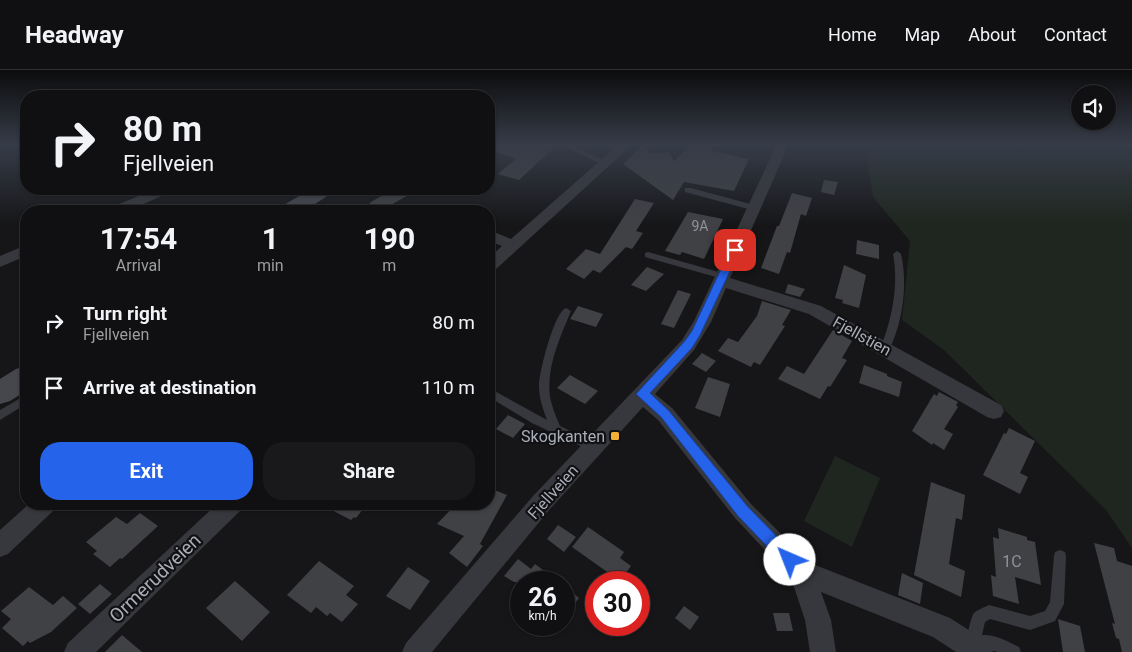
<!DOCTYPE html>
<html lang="en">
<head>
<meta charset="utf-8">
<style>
	body { margin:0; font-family:Roboto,sans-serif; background:#19191b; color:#f1f3f6; height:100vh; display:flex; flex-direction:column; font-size:19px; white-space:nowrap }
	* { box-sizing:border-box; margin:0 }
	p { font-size:16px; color:#9c9d9f }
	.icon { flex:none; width:28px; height:28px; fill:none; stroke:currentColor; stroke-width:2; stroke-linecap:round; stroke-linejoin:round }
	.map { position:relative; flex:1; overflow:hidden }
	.drawer { position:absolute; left:20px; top:135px; width:475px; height:305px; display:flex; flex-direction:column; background:#101012; border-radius:20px; box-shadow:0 1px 4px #0004,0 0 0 1px #303032 }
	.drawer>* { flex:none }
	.guide { position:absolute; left:20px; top:20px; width:475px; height:105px; border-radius:20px; box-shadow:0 1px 4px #0004,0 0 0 1px #303032; background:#101012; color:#f1f3f6; overflow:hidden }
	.controls { position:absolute; left:1071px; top:15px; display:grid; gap:10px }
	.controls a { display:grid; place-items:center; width:45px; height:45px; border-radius:50%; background:#101012; box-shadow:0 1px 4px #0004,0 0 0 1px #303032; font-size:25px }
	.speed { position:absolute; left:510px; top:501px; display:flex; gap:10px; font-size:25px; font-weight:700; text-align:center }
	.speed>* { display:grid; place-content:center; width:65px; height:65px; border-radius:50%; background:#101012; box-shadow:0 1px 4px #0004,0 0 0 1px #303032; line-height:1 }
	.speed small { font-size:12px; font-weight:400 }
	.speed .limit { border:8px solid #d22; background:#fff; color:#111 }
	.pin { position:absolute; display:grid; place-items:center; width:42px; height:42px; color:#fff; margin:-21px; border-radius:10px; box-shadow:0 2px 8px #0006 }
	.me { position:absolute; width:55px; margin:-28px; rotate:316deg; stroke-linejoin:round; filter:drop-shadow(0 0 4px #0008) }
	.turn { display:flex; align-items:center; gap:18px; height:105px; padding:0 20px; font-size:22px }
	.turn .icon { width:65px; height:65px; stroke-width:2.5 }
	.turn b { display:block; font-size:35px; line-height:42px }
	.eta { display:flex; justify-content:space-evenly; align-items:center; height:85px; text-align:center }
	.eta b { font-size:30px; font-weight:700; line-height:35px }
	.cta { display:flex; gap:10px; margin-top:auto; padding:10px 20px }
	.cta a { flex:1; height:58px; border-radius:20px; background:#2563eb; color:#fff; font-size:20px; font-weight:700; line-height:58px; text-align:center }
	.cta a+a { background:#19191b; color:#f1f3f6 }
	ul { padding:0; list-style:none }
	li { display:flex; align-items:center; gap:15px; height:65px; padding:0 20px }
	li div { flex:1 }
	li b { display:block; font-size:19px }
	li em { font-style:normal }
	header { display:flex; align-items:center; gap:30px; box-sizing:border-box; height:70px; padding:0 25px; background:#101012; border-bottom:1px solid #303032 }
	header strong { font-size:24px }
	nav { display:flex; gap:28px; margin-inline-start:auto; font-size:18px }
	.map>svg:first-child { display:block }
</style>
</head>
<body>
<header>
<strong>Headway</strong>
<nav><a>Home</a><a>Map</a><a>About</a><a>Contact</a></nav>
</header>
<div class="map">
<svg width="1132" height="582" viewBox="0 0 1132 582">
	<rect width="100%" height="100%" fill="#161618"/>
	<g fill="#1e261f">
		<path d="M865 74H1132V478L1106 440 944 280 902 250 910 171 873 127Z"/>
		<path d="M835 386 880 408 852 477 804 451Z"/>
	</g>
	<g fill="#404145">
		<path d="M489 74H558L519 110 498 104 516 89 489 79Z"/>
		<path d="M692 74H715L709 80 749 89 734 121 684 112 673 130 623 94 642 76 652 83 669 82 674 91Z"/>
		<path d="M824 110 838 112 834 125 821 122Z"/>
		<path d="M394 119H419L382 140 369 133Z"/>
		<path d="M792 123 812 128 806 146 801 144 790 183 787 182 779 204 761 198 777 156H779Z"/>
		<path d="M635 129 654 133 636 161 643 163 632 179 626 177 600 203 593 200 584 209 566 199 586 179 600 184Z"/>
		<path d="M688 142 723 149 704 189 682 182 680 185 665 181Z"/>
		<path d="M857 170 879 175V189L856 184Z"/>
		<path d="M844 195 866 205 859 238 842 233 843 230 835 228Z"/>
		<path d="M647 197 664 204 646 221 631 215Z"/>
		<path d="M788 214 805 219 800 227 785 223Z"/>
		<path d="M678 220 691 224 674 258 661 254Z"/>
		<path d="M762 231 791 240 782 255 785 256 760 295 754 292 751 297 718 281 728 268 738 272 757 246Z"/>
		<path d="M578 236 603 244 596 257 570 249Z"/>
		<path d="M833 260 852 271 842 288 847 290 830 317 828 316 820 329 778 309 787 296 804 304Z"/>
		<path d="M702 283 716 291 706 302 692 294Z"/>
		<path d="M864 295 887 304V306L902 312 899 327 859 313Z"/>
		<path d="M570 305 598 321 585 334 557 318Z"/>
		<path d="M708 307 730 314 720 347 695 338Z"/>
		<path d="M939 322 958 332 956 335 958 337 944 359 953 364 944 380 933 373 932 375 912 361 934 324 937 326Z"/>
		<path d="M508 345 525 354 513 368 496 359Z"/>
		<path d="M1009 358 1035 371 1020 403 1028 407 1020 424 983 405 1004 363 1006 364Z"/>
		<path d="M931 412 965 425 962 450 956 448 949 494 965 501 961 527 914 505Z"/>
		<path d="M489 418 507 425 480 474 483 476 467 497 449 483 464 466 437 454 456 434H489Z"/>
		<path d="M320 434H367L356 448 354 447 351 450Z"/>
		<path d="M140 443 158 456 122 489 120 488 110 497 93 484 97 481 86 472 116 447 127 454Z"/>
		<path d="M558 455 576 467 564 482 547 469Z"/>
		<path d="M588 457 624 482 620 488 631 496 620 511 572 477Z"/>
		<path d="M998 458 1027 467V470L1035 472 1041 515 1015 507 1019 534 993 526 991 505 996 507 993 467 999 469Z"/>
		<path d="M1094 473 1114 478 1117 491 1132 496V582H1122L1119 569 1116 568 1112 553 1115 554Z"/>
		<path d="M518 489 531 499 535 494 559 512H514L504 506Z"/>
		<path d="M319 491 354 516 346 525 358 534 342 552 330 543 327 546 316 537 311 543 287 525Z"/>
		<path d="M408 497 430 511 410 540 386 526Z"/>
		<path d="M902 503 923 513 920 534 898 525Z"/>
		<path d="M235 511 270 542 242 571 206 538Z"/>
		<path d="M100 514 112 524 90 544 78 534Z"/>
		<path d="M564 516 579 528 564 547Z"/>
		<path d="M29 517 53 535 63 526 77 538 51 562 30 573 28 571 23 576 2 558 11 549 1 541Z"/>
		<path d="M684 536 699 547 690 560 675 548Z"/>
		<path d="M773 543H789L793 561H777Z"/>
		<path d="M1058 549 1080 556 1085 582H1063Z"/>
		<path d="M122 565 142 582H105Z"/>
	</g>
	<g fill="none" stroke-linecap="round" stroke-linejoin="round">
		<g fill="#37383d" fill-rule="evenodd">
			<path d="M560 74H569L610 93 603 95Z"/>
			<path d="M685 118H691L758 136 759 138 755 140H752L685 122Z"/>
			<path d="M897 181 901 184C908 215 903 253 888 282L885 283 880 279C892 249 899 216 893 184Z"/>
			<path d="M648 182 726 204 727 206 723 209 645 187V183Z"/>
			<path d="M566 238 571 241C560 268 546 297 550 327 552 337 556 347 560 356L597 374 599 377 597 380 593 382 532 353 489 327V318L547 350C543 339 539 328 539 316 539 303 554 242 566 238Z"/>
			<path d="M26 325V334L0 350V340Z"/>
			<path d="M1060 480 1065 482 1066 486 1064 534 1055 551 1030 560 990 549 985 552 982 565C995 564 1007 571 1019 577L1021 582H998L985 579 972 582 967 580C965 574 970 549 974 543 977 540 985 537 989 535L1030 546 1045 541 1050 532 1054 486 1055 482Z"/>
		</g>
		<g fill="#37383d" fill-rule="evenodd">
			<path d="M619 74H633L495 200 489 201V188L502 176 489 171V160L511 169Z"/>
			<path d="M777 74H789L730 208 821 236 1001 335 1004 341 1001 347 994 349 987 347 809 244 726 218 711 252 694 280 655 324 672 338 751 434 810 493 950 548 989 573 993 582H956L933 567 821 522 831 550 836 582H810L805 550 791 508 735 448 658 350 643 337 550 439 432 582H402L406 573 534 425 682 270 694 251Z"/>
			<path d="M155 119H173L171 122 127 141H108L110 138Z"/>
			<path d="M26 175V186L0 197V186Z"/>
			<path d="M29 434H56L53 441 8 484 0 487V460Z"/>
			<path d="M217 434H243L240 441 96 582H64L68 573Z"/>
		</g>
		<g fill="#45474d" fill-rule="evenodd">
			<path d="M311 119H335L332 123 304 141H279L282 136Z"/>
			<path d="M26 296V321L10 331 0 334V309L16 299Z"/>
		</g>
	</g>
	<linearGradient id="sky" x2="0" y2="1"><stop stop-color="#0c0c0d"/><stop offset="0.48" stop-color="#363c48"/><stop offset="1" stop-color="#363c48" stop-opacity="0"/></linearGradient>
	<rect width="1132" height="155" fill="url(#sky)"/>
	<path fill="#2563eb" stroke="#184099" d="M735 177 740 180 700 265 692 278 650 323 669 341 748 437 795 485 798 490 795 495 790 497 785 495 738 446 661 347 636 324 684 272 692 261 730 180Z"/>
	<rect fill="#f2b134" stroke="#111113" stroke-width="2" x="610" y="361" width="10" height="10" rx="2.5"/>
	<g text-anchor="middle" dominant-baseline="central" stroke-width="4.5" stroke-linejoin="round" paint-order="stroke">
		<g font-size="14" fill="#8e929b">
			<text x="700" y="156">9A</text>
		</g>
		<g font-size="16" fill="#a8adb8" stroke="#111113">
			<text transform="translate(862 266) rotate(29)">Fjellstien</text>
			<text transform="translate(553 422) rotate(-48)">Fjellveien</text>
		</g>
		<g font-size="16" fill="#a8adb8" stroke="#111113" text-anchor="end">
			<text x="605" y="366">Skogkanten</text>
		</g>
		<g font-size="16" fill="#8e929b">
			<text x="1012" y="491">1C</text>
		</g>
		<g font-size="19" fill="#a8adb8" stroke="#111113">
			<text transform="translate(155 508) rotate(-44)">Ormerudveien</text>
		</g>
	</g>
</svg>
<div class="controls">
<a><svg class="icon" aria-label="sound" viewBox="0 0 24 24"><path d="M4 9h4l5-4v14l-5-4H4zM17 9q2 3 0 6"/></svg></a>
</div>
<div class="speed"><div>26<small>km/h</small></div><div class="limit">30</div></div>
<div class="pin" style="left:735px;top:180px;background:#d93025"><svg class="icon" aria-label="arrive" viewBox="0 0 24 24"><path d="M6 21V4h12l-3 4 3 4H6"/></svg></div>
<svg class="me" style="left:790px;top:490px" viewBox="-20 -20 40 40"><circle r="19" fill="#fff"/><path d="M0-13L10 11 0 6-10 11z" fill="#2563eb"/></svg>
<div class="guide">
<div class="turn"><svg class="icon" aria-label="right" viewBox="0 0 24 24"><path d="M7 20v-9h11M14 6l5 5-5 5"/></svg><div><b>80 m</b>Fjellveien</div></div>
</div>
<section class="drawer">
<div class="eta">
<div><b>17:54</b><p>Arrival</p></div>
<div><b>1</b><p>min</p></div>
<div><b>190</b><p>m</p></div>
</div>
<ul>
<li><svg class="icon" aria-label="right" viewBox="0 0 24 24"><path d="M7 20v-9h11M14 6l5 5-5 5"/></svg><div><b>Turn right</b><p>Fjellveien</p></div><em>80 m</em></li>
<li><svg class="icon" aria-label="arrive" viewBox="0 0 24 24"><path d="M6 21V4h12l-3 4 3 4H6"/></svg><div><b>Arrive at destination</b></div><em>110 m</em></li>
</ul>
<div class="cta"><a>Exit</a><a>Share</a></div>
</section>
</div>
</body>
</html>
